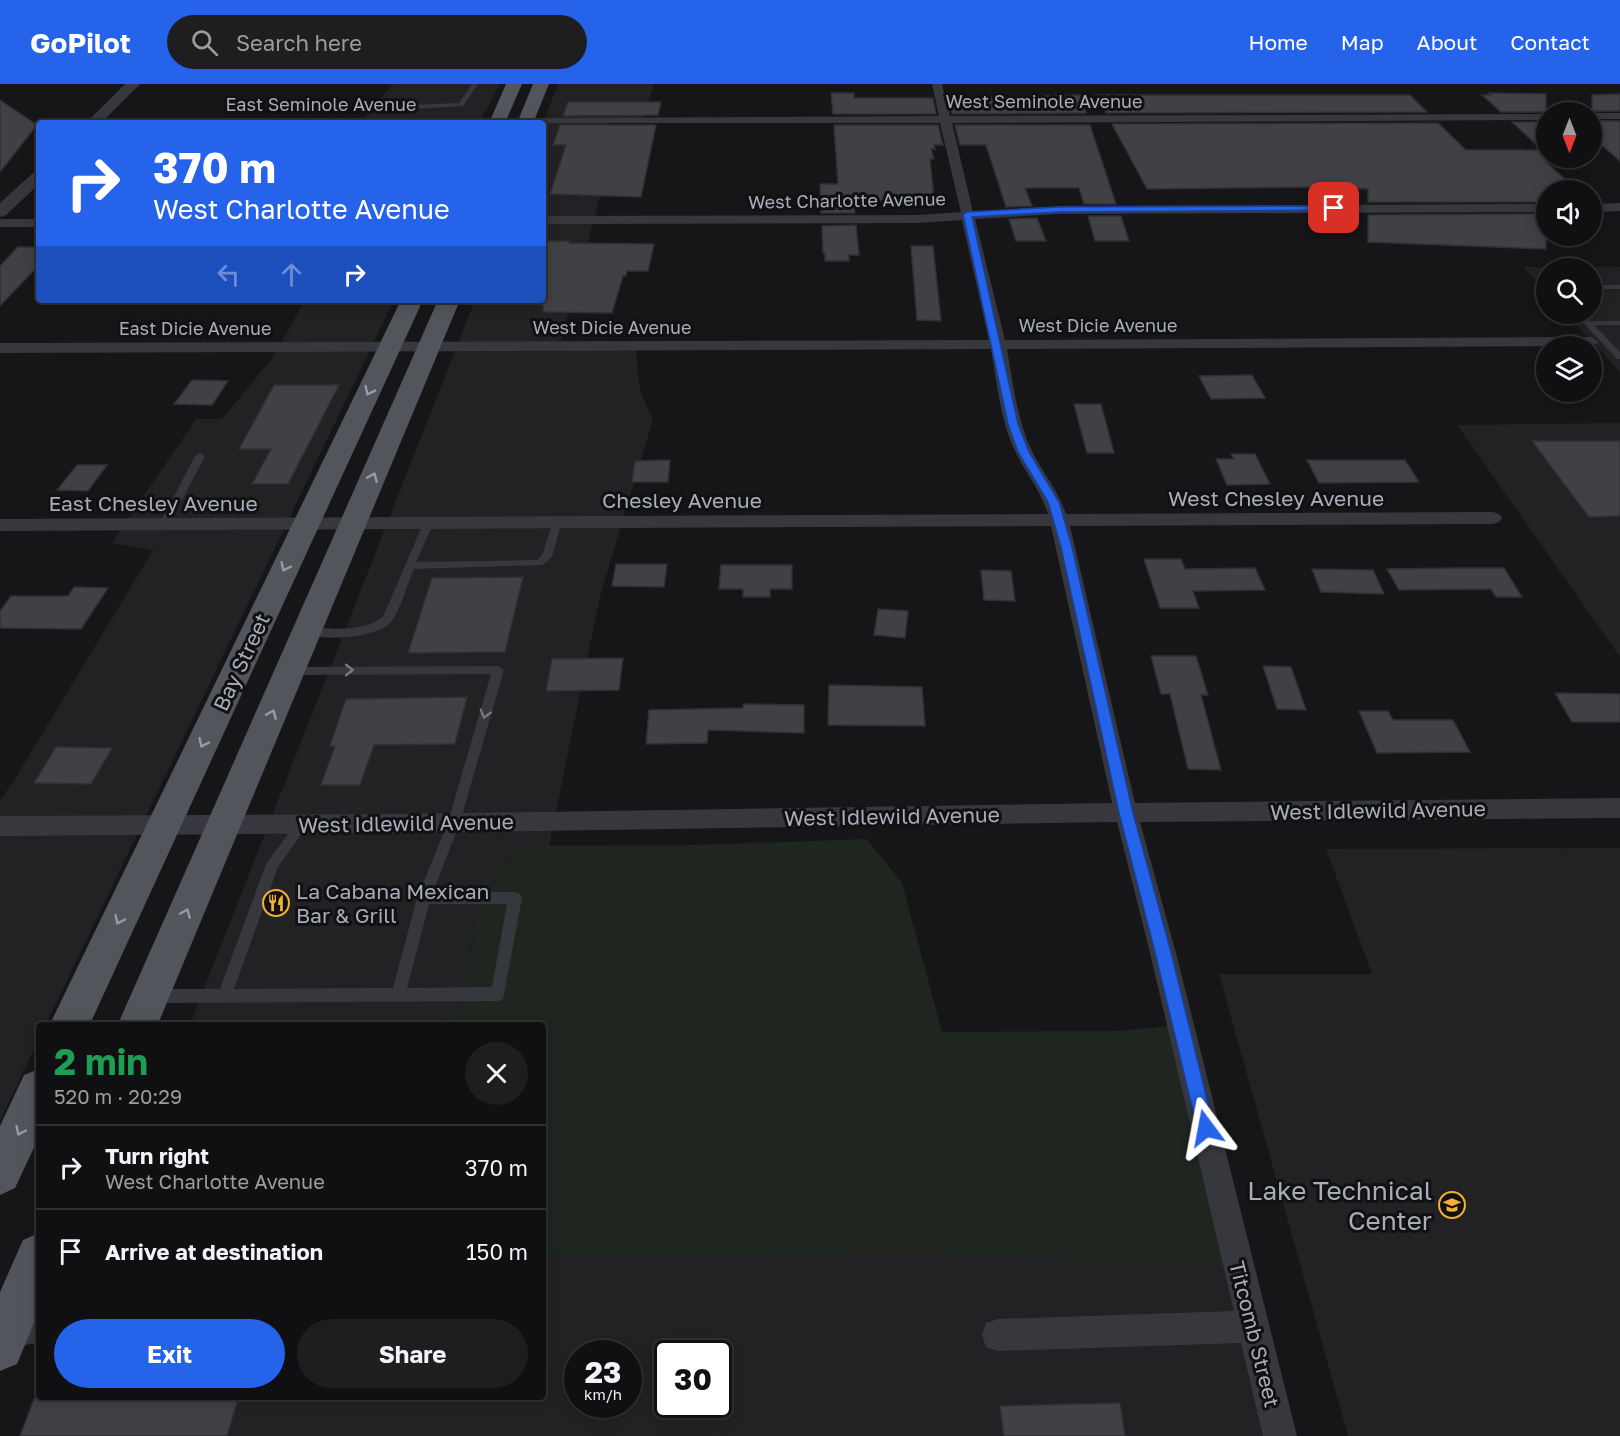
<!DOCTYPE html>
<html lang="en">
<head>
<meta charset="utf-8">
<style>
	body { margin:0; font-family:"Golos Text",sans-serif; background:#1e1e20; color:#f1f3f6; height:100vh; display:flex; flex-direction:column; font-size:22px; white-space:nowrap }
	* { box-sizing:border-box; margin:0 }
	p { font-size:20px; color:#9c9d9f }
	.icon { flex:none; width:33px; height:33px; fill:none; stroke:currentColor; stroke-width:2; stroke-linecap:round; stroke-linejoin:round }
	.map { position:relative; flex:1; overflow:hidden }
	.details { position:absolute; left:36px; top:938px; width:510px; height:378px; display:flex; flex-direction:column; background:#101012; border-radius:6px; box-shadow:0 3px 15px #0003,0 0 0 2px #303032 }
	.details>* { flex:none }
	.guide { position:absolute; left:36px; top:36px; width:510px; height:183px; border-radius:6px; box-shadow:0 3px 15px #0003,0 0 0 2px #303032; background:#2563eb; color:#fff; overflow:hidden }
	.needle { width:39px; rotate:180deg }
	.buttons { position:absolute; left:1536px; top:18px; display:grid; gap:12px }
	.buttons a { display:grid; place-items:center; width:66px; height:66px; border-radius:50%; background:#101012; box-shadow:0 3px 15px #0003,0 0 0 2px #303032; font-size:30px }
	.speed { position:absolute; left:564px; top:1256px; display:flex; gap:12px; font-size:30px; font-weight:700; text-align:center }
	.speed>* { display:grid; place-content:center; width:78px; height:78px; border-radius:50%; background:#101012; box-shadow:0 3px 15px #0003,0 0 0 2px #303032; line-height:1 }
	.speed small { font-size:15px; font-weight:400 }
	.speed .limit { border:3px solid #111; border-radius:9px; background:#fff; color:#111 }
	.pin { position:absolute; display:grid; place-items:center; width:51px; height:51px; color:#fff; margin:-26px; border-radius:12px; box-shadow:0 3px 9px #0006 }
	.me { position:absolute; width:66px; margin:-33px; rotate:347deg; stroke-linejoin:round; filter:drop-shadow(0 0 4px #0008) }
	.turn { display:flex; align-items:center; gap:21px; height:126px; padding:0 18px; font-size:27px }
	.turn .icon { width:78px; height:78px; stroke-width:2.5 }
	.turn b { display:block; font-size:42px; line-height:51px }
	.lanes { display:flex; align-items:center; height:57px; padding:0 18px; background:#0003; justify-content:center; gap:30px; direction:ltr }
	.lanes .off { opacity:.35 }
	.round { display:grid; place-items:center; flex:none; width:63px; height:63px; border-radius:32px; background:#1e1e20 }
	.overview { display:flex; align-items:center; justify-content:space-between; height:102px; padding:0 18px }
	h1 { font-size:36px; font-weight:700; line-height:45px; color:#1e9e55 }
	.action { display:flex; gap:12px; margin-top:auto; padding:12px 18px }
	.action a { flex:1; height:69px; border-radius:36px; background:#2563eb; color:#fff; font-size:24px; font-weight:700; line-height:69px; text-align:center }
	.action a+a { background:#1e1e20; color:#f1f3f6 }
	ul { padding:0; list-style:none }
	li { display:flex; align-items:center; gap:18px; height:84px; padding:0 18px; border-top:2px solid #303032 }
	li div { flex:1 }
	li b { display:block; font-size:22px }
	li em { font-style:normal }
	header { display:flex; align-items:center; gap:36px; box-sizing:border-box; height:84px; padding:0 30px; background:#2563eb; color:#fff }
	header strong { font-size:28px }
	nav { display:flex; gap:33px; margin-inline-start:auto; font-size:21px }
	.search { width:420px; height:54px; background:#1e1e20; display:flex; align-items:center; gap:15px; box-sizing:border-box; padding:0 21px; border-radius:33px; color:#9c9d9f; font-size:22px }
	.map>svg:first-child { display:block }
</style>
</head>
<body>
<header>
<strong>GoPilot</strong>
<div class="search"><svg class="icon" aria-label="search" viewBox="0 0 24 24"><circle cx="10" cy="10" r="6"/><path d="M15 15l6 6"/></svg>Search here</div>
<nav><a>Home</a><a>Map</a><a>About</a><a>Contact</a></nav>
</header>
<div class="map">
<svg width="1620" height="1352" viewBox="0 0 1620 1352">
	<rect width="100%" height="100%" fill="#161618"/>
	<g fill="#222225" fill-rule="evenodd">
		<path d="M393 0H500L479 39H406L363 35Z"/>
		<path d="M558 0H654L642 36H609L601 75 609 79 561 257 636 266 640 307 653 336 600 512 549 762H517L478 823 462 924 441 940H190L475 216H543V39Z"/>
		<path d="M1523 183H1620V288L1566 230H1592V184H1546V208Z"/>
		<path d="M305 216H394L46 940H39V955L0 1037V716L13 698 153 466 112 459 196 335H222L273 273Z"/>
		<path d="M1620 339V573L1457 341Z"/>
		<path d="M1620 764V1352H1348L1219 890H1372L1326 765Z"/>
		<path d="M937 1169 1243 1184 1280 1352H27L43 1313 543 1312V1172ZM578 1269H628V1320H578ZM668 1269H718V1320H668Z"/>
	</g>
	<path fill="#1e261f" d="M867 755 902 799 942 948 1118 947 1190 940 1243 1184 937 1169 543 1172V940H441L462 924 478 824 517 762 695 761Z"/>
	<g fill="#404145" stroke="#303034" stroke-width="1.5">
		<path d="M831 9H854V14H933L936 30H833Z"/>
		<path d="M1489 9 1546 10V28H1501L1482 11H1491Z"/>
		<path d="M1620 10V27H1592V11Z"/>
		<path d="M1080 11 1086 29 952 30 948 14Z"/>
		<path d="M1096 11H1410L1427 28 1106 29Z"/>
		<path d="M0 16 37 41 0 88Z"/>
		<path d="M568 18H661L658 31 563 32Z"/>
		<path d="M1592 37H1620V77L1592 53Z"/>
		<path d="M1512 38H1546V78L1574 103H1546V118H1368V105L1317 103 1147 105 1112 40 1438 39 1466 66H1542Z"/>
		<path d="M560 41H656L641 113 550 110 566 61H553Z"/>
		<path d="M834 41H938L943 61H934L935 65H931L934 75H930L934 115 854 118 855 129H821L820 100H838Z"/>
		<path d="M955 41H1090L1116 120H1084L1079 104H1025L1032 122 1006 123 986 61H960Z"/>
		<path d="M1546 130V165L1368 158V131Z"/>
		<path d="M1088 132H1121L1129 157H1095Z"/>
		<path d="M1037 134 1046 157H1016L1009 135Z"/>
		<path d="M856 141 859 171H849V177H825V169H823L822 142Z"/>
		<path d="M543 157H570L569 159 654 160 648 187H627L626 192H623L612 229 543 228Z"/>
		<path d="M911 162H933L941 237 917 236Z"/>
		<path d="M18 163H39V181L0 222V182Z"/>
		<path d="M1252 291 1265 314 1211 315 1199 292Z"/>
		<path d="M192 296 228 297 212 321 174 320Z"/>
		<path d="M274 301H339L288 400H252L271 365H239Z"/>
		<path d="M1074 320H1101L1114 369H1087Z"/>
		<path d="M1532 357H1620V432L1589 433Z"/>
		<path d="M1231 370H1255L1270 400 1227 401 1216 375H1234Z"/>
		<path d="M670 376 668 398H632L635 377Z"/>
		<path d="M1307 376H1405L1419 398 1319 399Z"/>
		<path d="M77 381H107L88 407 57 406Z"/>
		<path d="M1144 475H1181L1185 485 1255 484 1265 506 1193 507 1199 524H1160Z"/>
		<path d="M616 480H667L664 503 612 502Z"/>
		<path d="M721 481H792V505H770V513H743V505H719Z"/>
		<path d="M1455 484H1504L1522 513H1496L1491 505 1399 506 1387 485Z"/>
		<path d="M1312 485 1373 486 1384 510 1321 508Z"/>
		<path d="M981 486 1011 487 1015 517 984 516Z"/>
		<path d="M523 493 505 568 408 569 432 494Z"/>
		<path d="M74 503 108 504 81 545 0 544V527L11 512H68Z"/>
		<path d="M878 525 908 527 905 554 874 551Z"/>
		<path d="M1151 572H1196L1208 611H1201L1221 686 1188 685 1170 610H1161Z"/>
		<path d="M623 574 619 606 546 607 552 575Z"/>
		<path d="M1263 582 1291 583 1306 626 1277 625Z"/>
		<path d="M829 601 922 603 925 642 828 641Z"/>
		<path d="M1555 609 1620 610V638H1572Z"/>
		<path d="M467 613 455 660 374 661 360 701H321L335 662H330L346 615Z"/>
		<path d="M743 620 804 621V649L708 646 707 659 646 660 649 626 743 624Z"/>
		<path d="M1359 627H1388L1393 636H1453L1470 668 1377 669Z"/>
		<path d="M56 663 112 664 91 700 34 699Z"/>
		<path d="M239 1312 227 1352H20L34 1315Z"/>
		<path d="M1120 1319 1125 1352H1004L1000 1322Z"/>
	</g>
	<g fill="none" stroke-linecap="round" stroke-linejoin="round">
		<g fill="#37383d" fill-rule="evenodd">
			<path d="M472 0H478L463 22 412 25 409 23 412 21 459 19Z"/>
			<rect x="1592" y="201" width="28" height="4"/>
			<path d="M1575 230H1583L1590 237H1620V241H1594L1620 268V275H1617Z"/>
			<path d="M200 369 205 372 169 441 164 444 161 443 159 441 195 372Z"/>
			<path d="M428 437 433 440 416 478 537 476 542 471 553 438H559L561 440 552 473 543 481 414 485C408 498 399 529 391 538 376 555 324 556 303 551L302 548 303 545 307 544C333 544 361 549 383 533L423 440Z"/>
			<path d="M498 582 504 586 460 738 433 808H515L520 810 522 814 503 915 498 917 155 919 150 917 148 912 150 907 155 905H220L266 780 297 738 301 737 305 738 307 742 278 783 234 905 393 904 417 814 448 738 491 590 290 591 284 587 290 583ZM429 820H507L492 903 407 904Z"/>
		</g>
		<g fill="#37383d" fill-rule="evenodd">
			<path d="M932 0H942L950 32 1546 30V36L952 39 973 128 1058 122 1546 120V128L1058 130 975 135 1005 256 1591 253 1599 258 1591 262 1007 265C1013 299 1017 337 1033 369 1043 389 1059 408 1066 430L1493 428 1499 430 1502 434 1499 438 1493 440 1070 442 1135 719 1620 714V734L1140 738 1176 869 1297 1352H1263L1241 1259 998 1267 986 1263 982 1251 986 1239 998 1235 1234 1227 1150 869 1117 738 405 749 0 752V732L405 730 1112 719 1051 442 0 447V435L1048 430C1041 408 1026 389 1016 369 1000 337 997 299 991 265L0 269V259L989 256 962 136 919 139 543 140V132L919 131 961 128 940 39H139L145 36 939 32Z"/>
			<rect x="1592" y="29" width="28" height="6"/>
			<path d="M1620 119V127L1592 128V120Z"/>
			<rect x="0" y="135" width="39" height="8"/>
			<path d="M39 1227V1259L0 1264V1232Z"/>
		</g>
		<g fill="#37383d" fill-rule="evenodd">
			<path d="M125 0H140L101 39H86Z"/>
			<path d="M39 87V100L6 131 0 133V119L33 89Z"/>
		</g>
		<g fill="#53555c" fill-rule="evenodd">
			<path d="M506 0H522L505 39H489Z"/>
			<path d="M533 0H549L533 39H517Z"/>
			<path d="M401 216H423L90 940H50Z"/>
			<path d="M438 216H460L158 940H118Z"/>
			<path d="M39 985V1053L15 1104 0 1111V1042L24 991Z"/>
			<path d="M39 1149V1227L17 1280 0 1287V1208L23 1156Z"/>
		</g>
	</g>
	<defs><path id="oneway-chevron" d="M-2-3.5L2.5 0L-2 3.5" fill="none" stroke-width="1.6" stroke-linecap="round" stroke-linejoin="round" transform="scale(1.5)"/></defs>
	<g stroke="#979ba6">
		<use href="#oneway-chevron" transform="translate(369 307) rotate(116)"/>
		<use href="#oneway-chevron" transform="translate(373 393) rotate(-67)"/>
		<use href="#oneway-chevron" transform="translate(285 483) rotate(115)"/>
		<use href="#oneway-chevron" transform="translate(272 630) rotate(-67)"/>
		<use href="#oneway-chevron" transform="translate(203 659) rotate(115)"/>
		<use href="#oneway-chevron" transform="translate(186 829) rotate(-67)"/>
		<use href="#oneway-chevron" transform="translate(119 836) rotate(115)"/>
		<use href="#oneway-chevron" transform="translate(20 1047) rotate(115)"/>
	</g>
	<g stroke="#757881">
		<use href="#oneway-chevron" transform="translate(349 586)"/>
		<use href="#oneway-chevron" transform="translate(485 630) rotate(106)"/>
	</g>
	<path fill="#2563eb" stroke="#184099" stroke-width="1.5" d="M1334 122 1337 123V126L1058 128 972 133 1018 340 1029 368 1059 418 1072 463 1133 729 1171 868 1214 1044 1212 1051 1206 1053 1199 1051 1197 1044 1155 868 1119 729 1061 463 1048 418 1018 368 1008 340 963 130 967 128 1058 123Z"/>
	<defs>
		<symbol id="restaurant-ring" viewBox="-11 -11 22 22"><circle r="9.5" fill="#111113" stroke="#f2b134" stroke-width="1.5"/><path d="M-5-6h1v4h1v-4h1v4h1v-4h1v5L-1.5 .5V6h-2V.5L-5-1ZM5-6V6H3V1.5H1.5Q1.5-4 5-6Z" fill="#f2b134"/></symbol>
		<symbol id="school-ring" viewBox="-11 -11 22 22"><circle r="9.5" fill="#111113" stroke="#f2b134" stroke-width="1.5"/><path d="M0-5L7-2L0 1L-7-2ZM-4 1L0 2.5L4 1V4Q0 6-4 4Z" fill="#f2b134"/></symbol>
	</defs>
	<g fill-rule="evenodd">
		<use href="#restaurant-ring" x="261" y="804" width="30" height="30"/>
		<use href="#school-ring" x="1437" y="1106" width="30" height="30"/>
	</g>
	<g text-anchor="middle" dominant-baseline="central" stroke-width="6" stroke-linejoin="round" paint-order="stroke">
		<g font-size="18" fill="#a8adb8" stroke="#111113">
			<text x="1044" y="17">West Seminole Avenue</text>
			<text x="321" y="20">East Seminole Avenue</text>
			<text transform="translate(847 116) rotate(-1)">West Charlotte Avenue</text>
			<text x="1098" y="241">West Dicie Avenue</text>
			<text x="612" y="243">West Dicie Avenue</text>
			<text x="195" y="244">East Dicie Avenue</text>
		</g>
		<g font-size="21" fill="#a8adb8" stroke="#111113">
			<text x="1276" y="414">West Chesley Avenue</text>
			<text x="682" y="416">Chesley Avenue</text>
			<text x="153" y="419">East Chesley Avenue</text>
			<text transform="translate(241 578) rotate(-65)">Bay Street</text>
			<text transform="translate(1378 726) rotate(-1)">West Idlewild Avenue</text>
			<text transform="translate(892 732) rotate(-1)">West Idlewild Avenue</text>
			<text transform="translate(406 739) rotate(-1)">West Idlewild Avenue</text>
			<text transform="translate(1255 1250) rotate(76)">Titcomb Street</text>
		</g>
		<g font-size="21" fill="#a8adb8" stroke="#111113" text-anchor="start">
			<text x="296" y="807">La Cabana Mexican<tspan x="296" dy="24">Bar &amp; Grill</tspan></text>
		</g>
		<g font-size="26" fill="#a8adb8" stroke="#111113" text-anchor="end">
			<text x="1432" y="1106">Lake Technical<tspan x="1432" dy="30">Center</tspan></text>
		</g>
	</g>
</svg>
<div class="buttons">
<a><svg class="needle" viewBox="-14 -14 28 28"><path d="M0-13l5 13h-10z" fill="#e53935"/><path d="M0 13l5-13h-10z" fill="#9c9d9f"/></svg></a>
<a><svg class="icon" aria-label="sound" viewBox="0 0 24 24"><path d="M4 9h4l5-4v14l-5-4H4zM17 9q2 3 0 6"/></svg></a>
<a><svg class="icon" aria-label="search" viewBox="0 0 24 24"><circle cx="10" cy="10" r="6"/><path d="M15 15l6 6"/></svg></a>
<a><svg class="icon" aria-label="layers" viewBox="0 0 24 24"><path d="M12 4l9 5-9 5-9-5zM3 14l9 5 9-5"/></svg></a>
</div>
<div class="speed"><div>23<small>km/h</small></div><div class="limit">30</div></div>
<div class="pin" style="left:1334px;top:124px;background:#d93025"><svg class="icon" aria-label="arrive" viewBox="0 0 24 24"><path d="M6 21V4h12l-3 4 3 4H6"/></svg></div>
<svg class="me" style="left:1206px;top:1044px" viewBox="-20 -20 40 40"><path d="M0-17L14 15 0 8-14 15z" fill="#2563eb" stroke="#fff" stroke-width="4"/></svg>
<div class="guide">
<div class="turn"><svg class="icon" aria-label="right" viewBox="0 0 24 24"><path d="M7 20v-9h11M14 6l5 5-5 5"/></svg><div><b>370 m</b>West Charlotte Avenue</div></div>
<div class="lanes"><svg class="icon off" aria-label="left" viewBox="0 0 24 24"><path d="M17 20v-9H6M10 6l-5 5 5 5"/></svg><svg class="icon off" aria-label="ahead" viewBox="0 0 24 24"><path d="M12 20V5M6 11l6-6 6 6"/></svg><svg class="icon" aria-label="right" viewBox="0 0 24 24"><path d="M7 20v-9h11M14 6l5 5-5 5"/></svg></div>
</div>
<section class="details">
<div class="overview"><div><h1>2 min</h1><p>520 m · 20:29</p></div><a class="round"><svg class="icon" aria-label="close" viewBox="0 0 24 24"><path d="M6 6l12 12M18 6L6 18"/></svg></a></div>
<ul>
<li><svg class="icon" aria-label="right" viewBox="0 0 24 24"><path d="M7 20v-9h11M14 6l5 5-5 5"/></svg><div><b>Turn right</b><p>West Charlotte Avenue</p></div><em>370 m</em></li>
<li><svg class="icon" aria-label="arrive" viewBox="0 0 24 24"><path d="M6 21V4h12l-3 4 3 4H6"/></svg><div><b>Arrive at destination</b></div><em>150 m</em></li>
</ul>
<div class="action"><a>Exit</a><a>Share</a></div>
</section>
</div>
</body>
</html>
